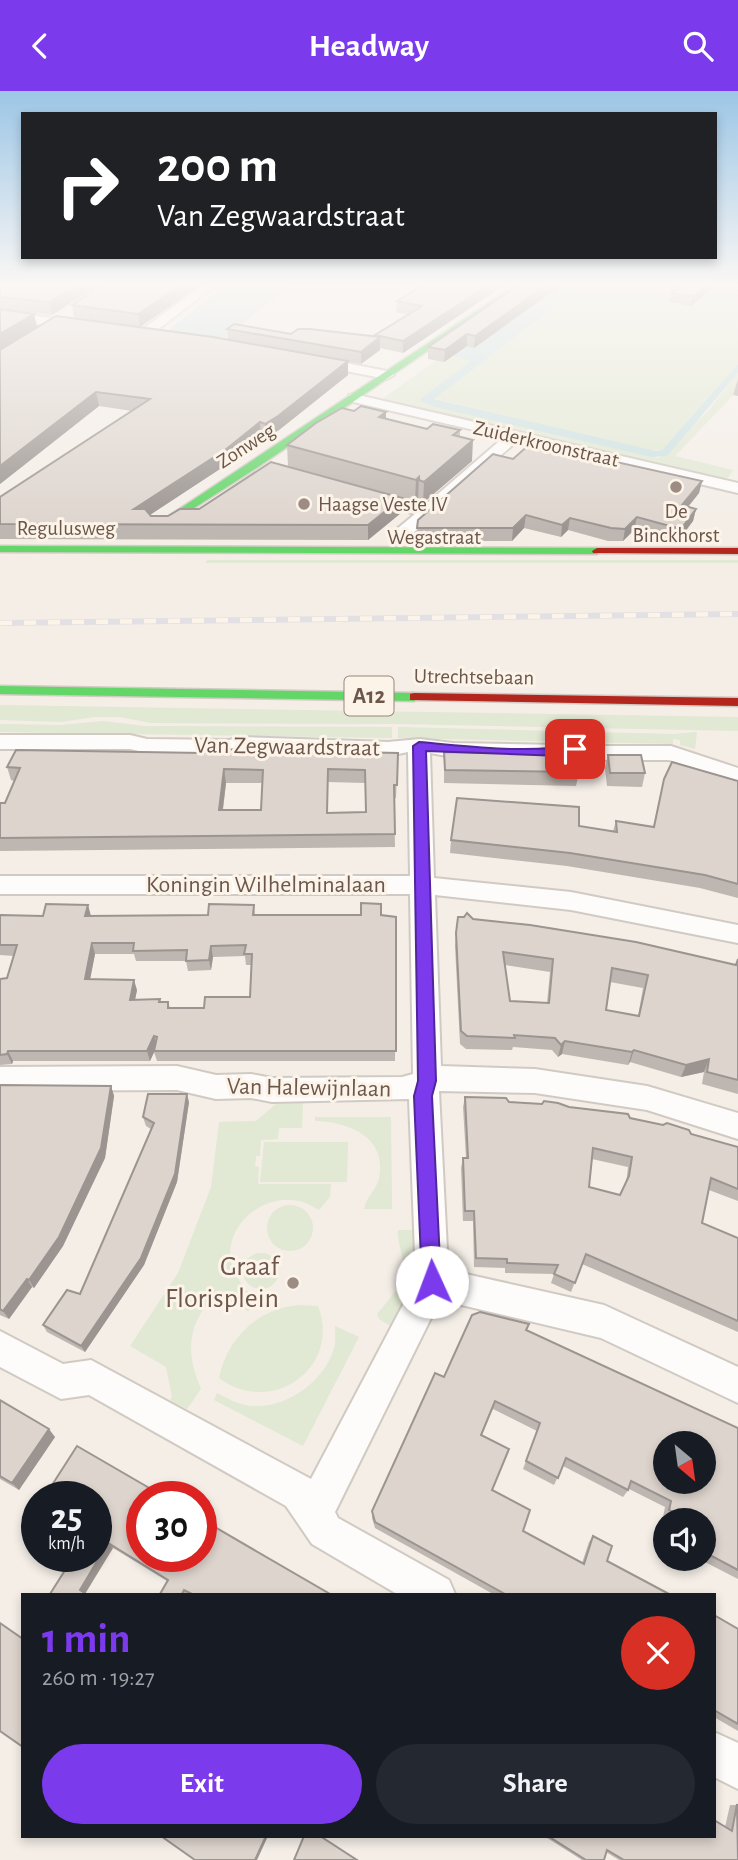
<!DOCTYPE html>
<html lang="en">
<head>
<meta charset="utf-8">
<style>
	body { margin:0; font-family:"Alegreya Sans",sans-serif; background:#242831; color:#f1f3f6; height:100vh; display:flex; flex-direction:column; font-size:26px; white-space:nowrap }
	* { box-sizing:border-box; margin:0 }
	p { font-size:23px; color:#9ea1a6 }
	.icon { flex:none; width:38px; height:38px; fill:none; stroke:currentColor; stroke-width:2; stroke-linecap:round; stroke-linejoin:round }
	.map { position:relative; flex:1; overflow:hidden }
	.panel { position:absolute; left:21px; top:1502px; width:695px; height:245px; display:flex; flex-direction:column; background:#171b24; border-radius:0px; box-shadow:0 4px 10px #0003 }
	.panel>* { flex:none }
	.guide { position:absolute; left:21px; top:21px; width:696px; height:147px; border-radius:0px; box-shadow:0 4px 10px #0003; background:#202124; color:#fff; overflow:hidden }
	.needle { width:46px; rotate:151deg }
	.controls { position:absolute; left:653px; top:1340px; display:grid; gap:14px }
	.controls a { display:grid; place-items:center; width:63px; height:63px; border-radius:50%; background:#171b24; box-shadow:0 4px 10px #0003; font-size:35px }
	.speed { position:absolute; left:21px; top:1390px; display:flex; gap:14px; font-size:35px; font-weight:700; text-align:center }
	.speed>* { display:grid; place-content:center; width:91px; height:91px; border-radius:50%; background:#171b24; box-shadow:0 4px 10px #0003; line-height:1 }
	.speed small { font-size:18px; font-weight:400 }
	.speed .limit { border:10px solid #d22; background:#fff; color:#111 }
	.pin { position:absolute; display:grid; place-items:center; width:60px; height:60px; color:#fff; margin:-30px; border-radius:14px; box-shadow:0 4px 10px #0006 }
	.me { position:absolute; width:77px; margin:-38px; rotate:358deg; stroke-linejoin:round; filter:drop-shadow(0 0 5px #0008) }
	.turn { display:flex; align-items:center; gap:24px; height:147px; padding:0 21px; font-size:32px }
	.turn .icon { width:91px; height:91px; stroke-width:2.5 }
	.turn b { display:block; font-size:49px; line-height:60px }
	.round { display:grid; place-items:center; flex:none; width:74px; height:74px; border-radius:37px; background:#242831 }
	.overview { display:flex; align-items:center; justify-content:space-between; height:119px; padding:0 21px }
	h1 { font-size:42px; font-weight:700; line-height:52px; color:#7c3aed }
	.action { display:flex; gap:14px; margin-top:auto; padding:14px 21px }
	.action a { flex:1; height:80px; border-radius:42px; background:#7c3aed; color:#fff; font-size:28px; font-weight:700; line-height:80px; text-align:center }
	.action a+a { background:#242831; color:#f1f3f6 }
	header { display:flex; justify-content:space-between; align-items:center; height:91px; padding:0 21px; background:#7c3aed; color:#fff; font-size:32px; font-weight:700 }
	.map>svg:first-child { display:block }
</style>
</head>
<body>
<header><svg class="icon" aria-label="back" viewBox="0 0 24 24"><path d="M15 5l-7 7 7 7"/></svg>Headway<svg class="icon" aria-label="search" viewBox="0 0 24 24"><circle cx="10" cy="10" r="6"/><path d="M15 15l6 6"/></svg></header>
<div class="map">
<svg width="738" height="1769" viewBox="0 0 738 1769">
	<rect width="100%" height="100%" fill="#f4eee7"/>
	<g fill="#e1e8d3">
		<path d="M587 191H738V273L663 358 650 360 433 307Z"/>
		<path d="M445 263 472 270 420 308 424 313 659 367 708 320 738 282V299L675 365 733 379 728 387 718 388 382 308Z"/>
		<path d="M207 469H738V472H206Z"/>
		<path d="M0 614 738 626V640L395 633 151 632 120 626H94L61 631 0 629Z"/>
		<path d="M103 630 145 635 392 636V647L0 641V633L61 634Z"/>
		<path d="M398 636 672 643 697 641 695 658 680 654V649L673 648V653L398 647Z"/>
		<path d="M303 1012 302 1037H279L278 1048 261 1049 260 1065H256L255 1075 259 1076 258 1093H331L330 1106 319 1119C313 1116 306 1111 299 1110 257 1100 212 1147 238 1187 240 1191 243 1197 247 1200 253 1203 261 1205 268 1207L248 1220 216 1203C187 1233 185 1260 201 1298L187 1318 170 1309 172 1306 166 1276 130 1255 178 1182 211 1096 219 1031 256 1030 276 1013Z"/>
		<path d="M315 1026H391L392 1118H364C366 1106 376 1099 379 1088 388 1046 349 1031 315 1030Z"/>
		<path d="M264 1051H348L347 1091H260Z"/>
		<circle cx="290" cy="1137" r="23"/>
		<path d="M398 1139H417L416 1183 394 1237 379 1228 377 1223C389 1209 404 1193 403 1173 403 1162 397 1151 398 1139Z"/>
		<circle cx="261" cy="1180" r="18"/>
		<path d="M300 1214 318 1215C342 1278 270 1326 219 1287 227 1247 258 1217 300 1214Z"/>
		<path d="M335 1235 359 1246 303 1355 214 1309 217 1302C228 1308 241 1315 254 1315 287 1317 325 1290 334 1257 336 1251 335 1242 335 1235Z"/>
	</g>
	<g fill="#cbe1e2">
		<path d="M230 191H293L226 247 167 240Z"/>
		<path d="M565 191H587L434 308 656 360 663 358 738 273V282L667 365 651 366 431 315 421 311 420 308 471 270 445 263Z"/>
	</g>
	<g fill="none" stroke-linecap="round" stroke-linejoin="round">
		<defs>
			<g id="street">
				<path d="M207 191H220L148 246H140V240Z"/>
				<path d="M0 220 82 231 88 235 82 239 0 228Z"/>
				<path d="M314 266 387 280 394 284 387 288 309 273V267Z"/>
				<path d="M354 303 738 392V402L517 350 404 450H392L390 446 392 442 415 423 362 408 360 405 362 402 368 400 424 415 504 346 349 310V304Z"/>
				<path d="M0 644H130L147 648 229 649 241 646 388 651 420 648 453 652 561 654 575 651 607 655H671L738 677V691L669 669H605L575 665 561 668 453 666 430 662 434 787 571 801 738 834V852L571 819 435 804 441 975 535 978 647 995 738 1022V1048L647 1019 535 1002 439 1000 448 1179 604 1214 738 1276V1312L601 1247 440 1209 335 1421 338 1427 449 1489 455 1503H397L312 1453 286 1415 89 1304 61 1308 0 1276V1240L63 1273 91 1269 311 1388 416 1189 409 1008 272 1011 251 1007 216 1008 177 999 0 1000V976L177 975 216 984 251 983 272 987 402 986 413 983 410 803H0V785H410L408 661 388 665 241 660 229 663 147 662 130 658H0Z"/>
				<path d="M714 1641 738 1652V1698L714 1686Z"/>
			</g>
			<g id="fast">
				<path d="M520 191H528L258 376 166 435 157 433Z"/>
				<path d="M0 455 597 457 602 460 597 463 0 461Z"/>
				<path d="M0 595 414 602 420 606 414 610 0 603Z"/>
			</g>
			<g id="jam">
				<path d="M597 457H738V463L593 462 592 460Z"/>
				<path d="M414 602 738 607V615L410 609V603Z"/>
			</g>
		</defs>
		<use href="#street" stroke="#d1cac3" stroke-width="4"/>
		<use href="#fast" stroke="#d2cbc4" stroke-width="3"/>
		<use href="#jam" stroke="#d2cbc4" stroke-width="3"/>
		<use href="#street" fill="#fdfcfb" fill-rule="evenodd"/>
		<use href="#fast" fill="#63d668" fill-rule="evenodd"/>
		<use href="#jam" fill="#b3261e" fill-rule="evenodd"/>
		<defs>
			<path id="rail" d="M0 532 738 523"/>
		</defs>
		<use href="#rail" stroke="#e3e0e3" stroke-width="6"/>
		<use href="#rail" stroke="#fcf4e8" stroke-width="4.5" stroke-dasharray="12" stroke-linecap="butt"/>
	</g>
	<g fill="#beb6b0" fill-rule="evenodd">
		<path d="M0 191H104L52 224 9 219 34 223 37 236 0 259Z"/>
		<path d="M205 191 140 236 228 249 227 238 291 243 375 246V244L408 224 396 221 397 210 509 191 403 262 380 257V259L361 273 348 271V284L279 339 266 347 261 346 226 374 150 424 151 425 401 422 368 449 0 448V406L132 320 99 315 0 393V259L74 227 72 214Z"/>
		<path d="M523 191 474 257 467 255 444 271 428 268V256Z"/>
		<path d="M587 191H602L595 197Z"/>
		<path d="M719 191 691 215 669 211 671 202Z"/>
		<path d="M738 288V305L733 304Z"/>
		<path d="M386 328 427 338 460 339V346L472 370 423 412 418 411V408L415 410 288 375 287 354Z"/>
		<path d="M513 368 702 390 699 402 688 416 696 418 693 430 678 450 634 439 623 450H608L568 439 561 446 524 437 512 450H417L418 429Z"/>
		<path d="M444 661 579 681 576 695 444 692Z"/>
		<path d="M203 662H398L396 707H394L395 756 0 760V712H5L14 690 11 689 7 676ZM328 691 365 692 366 721 328 722ZM226 692H262L261 719H223Z"/>
		<path d="M608 664 645 682 642 696 607 695 605 677Z"/>
		<path d="M664 688 738 690V807L700 797 567 775 450 762 451 749 579 735 613 740 616 730 653 736Z"/>
		<path d="M254 814 255 824H381L396 826 395 970H157L154 961 150 970H13L12 973 0 974V888L7 887 14 865 0 864V824H208ZM95 863H134L136 870H186L188 880 211 879 213 866 245 865 246 874H251L250 906 204 917H170L168 911H161L160 908H135L137 899 90 888Z"/>
		<path d="M458 826 735 874 738 868V1003L702 993 704 981 681 986 630 971 628 974 562 963 558 966 552 959 513 956 512 959 466 958 460 953 455 855ZM505 874 550 881 547 912 510 910ZM610 891 643 897 638 925 606 919Z"/>
		<path d="M0 994 111 995 114 1005 105 1067 63 1155 34 1197 32 1196 9 1228 0 1224Z"/>
		<path d="M465 1006 569 1016 630 1027 738 1056V1110L709 1099 702 1132 738 1147V1241L582 1173 571 1201 551 1192 554 1183 505 1182V1177L474 1176 473 1130H463L461 1077 463 1067H466L463 1016ZM592 1068 628 1076 626 1093 620 1104 589 1096Z"/>
		<path d="M189 1011 177 1091 144 1174 85 1261 47 1241 43 1234 80 1203 151 1038 146 1035 143 1026Z"/>
		<path d="M526 1240 738 1337V1488L699 1468H704V1430H666L667 1428 663 1426 665 1416 629 1398 623 1406 563 1375 554 1394 523 1378 537 1340 493 1318 482 1344 492 1399 523 1440 582 1472 589 1451 593 1445 607 1470 669 1503H493L375 1437 372 1427V1420L444 1286Z"/>
		<path d="M0 1309 55 1346 19 1399 0 1388Z"/>
		<path d="M96 1405 330 1503H160L167 1490 113 1457 85 1502 50 1503 96 1465Z"/>
		<path d="M665 1434V1450L661 1449Z"/>
		<path d="M714 1524 738 1538V1640L714 1626Z"/>
		<path d="M730 1714H738V1769H619L606 1761 604 1769H582L544 1745H714L725 1736Z"/>
	</g>
	<g fill="#9b9490">
		<path d="M82 191H104L52 224 50 211Z"/>
		<path d="M186 191H205L140 236 138 223Z"/>
		<path d="M493 191H509L403 262V250Z"/>
		<path d="M551 191H566L474 257 475 245Z"/>
		<path d="M596 191H602L595 197Z"/>
		<path d="M711 191H719L691 215 693 206Z"/>
		<path d="M34 223 37 236 0 259V243Z"/>
		<path d="M467 243V255L444 271 445 259Z"/>
		<path d="M380 246V259L361 273V261Z"/>
		<path d="M348 270V284L279 339 266 347 265 333Z"/>
		<path d="M96 301 99 315 0 393V375Z"/>
		<path d="M386 321V342L379 326Z"/>
		<path d="M260 331 261 346 226 374 136 433 134 418Z"/>
		<path d="M473 349 472 370 423 412 424 391Z"/>
		<path d="M419 386 418 408 415 410 416 389Z"/>
		<path d="M702 390 699 402 679 427 682 414Z"/>
		<path d="M402 407 401 422 368 449V434Z"/>
		<path d="M696 418 693 430 678 450 681 438Z"/>
		<path d="M526 424 524 437 512 450 513 437Z"/>
		<path d="M637 426 634 439 623 450 625 438Z"/>
		<path d="M570 427 568 439 561 446 562 434Z"/>
		<path d="M224 678 226 692 221 732 219 719Z"/>
		<path d="M88 814 91 825H85Z"/>
		<path d="M92 852 95 863 88 899 85 888Z"/>
		<path d="M211 855 213 866 211 879 209 869Z"/>
		<path d="M134 889 137 899 133 919 130 909Z"/>
		<path d="M154 945 157 955 150 970 147 960Z"/>
		<path d="M565 950 562 963 558 966 561 954Z"/>
		<path d="M634 959 630 971 628 974 632 961Z"/>
		<path d="M8 960 13 970 12 973 7 963Z"/>
		<path d="M709 968 704 981 681 986 686 974Z"/>
		<path d="M111 995 114 1005 105 1067 63 1155 34 1197 29 1189Z"/>
		<path d="M187 1003 189 1011 177 1091 144 1174 85 1261 81 1255Z"/>
		<path d="M27 1188 32 1196 9 1228 3 1220Z"/>
		<path d="M49 1338 55 1346 19 1399 12 1392Z"/>
		<path d="M108 1452 113 1457 85 1503 80 1499Z"/>
		<path d="M266 1745H268L257 1769H255Z"/>
	</g>
	<g fill="#ddd4cd" stroke="#9b9490" stroke-width="2" fill-rule="evenodd">
		<path d="M0 191H82L50 211 0 206Z"/>
		<path d="M107 191H186L138 223 72 214Z"/>
		<path d="M428 191H493L403 250 375 244 422 215 397 210Z"/>
		<path d="M523 191H551L475 245 467 243 445 259 428 256Z"/>
		<path d="M684 191H711L693 206 671 202Z"/>
		<path d="M0 218 34 223 0 243Z"/>
		<path d="M56 225 213 246 348 270 278 325 265 333 260 331 225 359 134 418H145L151 425H168L180 418H199L271 371 402 407 368 434 0 433V406L150 308 96 301 0 375V259Z"/>
		<path d="M234 233 291 243 298 238H310L380 246 361 261 227 238Z"/>
		<path d="M361 315 386 321 379 326 427 338 433 333 460 339 453 344 473 349 424 391 419 389V386L416 389 287 354 316 332 342 317 354 320Z"/>
		<path d="M531 352 702 390 682 414 696 418 681 438 637 426 625 438 611 437 570 427 562 434 526 424 513 437H417L418 429 493 363 513 368Z"/>
		<path d="M213 658 398 662 397 694H394L395 743 0 747V712H5L20 677 7 676 16 659 203 662ZM224 678 263 679 261 719H219ZM328 678 365 679 366 721 327 722Z"/>
		<path d="M444 661 579 663V681L445 679Z"/>
		<path d="M608 664H641L645 682H610Z"/>
		<path d="M672 671 738 690V793L705 784 570 762 451 749 457 707 579 716V735L617 741 616 730 654 736 664 688Z"/>
		<path d="M361 812 381 813V824L396 826V960H154L157 946 154 945 147 960H8L7 963 0 964V888L7 887 17 854H0V824L43 825 46 813 88 814 85 825 208 824 209 813 254 814 253 824H361ZM92 852H134L133 860 187 859 186 870 209 869 211 855 246 854 244 863H252L250 906H205L204 917H168V911H159L160 908 130 909 134 889 85 888Z"/>
		<path d="M467 822 473 828 530 834 636 851 736 874 738 868V989L707 981 709 968 686 974 634 959 632 961 565 950 561 954 555 947 514 944 515 947 467 945 461 940 456 842 458 826H464ZM503 861 553 868 549 912 510 910ZM612 877 648 884 639 925 606 919Z"/>
		<path d="M0 994 111 995 101 1057 59 1146 29 1189 27 1188 3 1220 0 1218Z"/>
		<path d="M148 1003H187L175 1083 141 1167 81 1255 43 1234 67 1199 80 1203 154 1032 143 1026Z"/>
		<path d="M465 1006 506 1007 509 1011 542 1013 544 1010 558 1012 569 1016 628 1023 630 1027 663 1034 667 1032 689 1039 691 1043 738 1056V1098L711 1087 702 1132 738 1147V1230L586 1163 575 1192 554 1183 558 1174 507 1172V1168L476 1167 474 1120H465L463 1067H468ZM593 1057 632 1066 629 1085 620 1104 589 1096Z"/>
		<path d="M480 1221 529 1233 526 1239 738 1337V1479L704 1461V1430H670L673 1421 669 1419 671 1410 631 1390 628 1399 566 1367 558 1387 526 1370 540 1332 495 1310 481 1344 509 1358 492 1399 530 1419 523 1440 584 1473 593 1445 612 1455 607 1470 669 1503H505L375 1431 372 1420 435 1282 444 1286 472 1224ZM665 1353H704V1391H665Z"/>
		<path d="M0 1309 49 1338 12 1392 0 1385Z"/>
		<path d="M77 1355 163 1405H142V1465H201V1428L330 1503H192L184 1499 182 1503H160L168 1489 108 1452 80 1499 86 1503H50L74 1465H96V1405H45Z"/>
		<path d="M714 1524 738 1538V1633L714 1619Z"/>
		<path d="M0 1532 23 1548V1656L0 1640Z"/>
		<path d="M737 1713 738 1769H624L607 1759 604 1769H586L548 1745H714V1729L732 1740Z"/>
		<path d="M161 1745H266L255 1769H195Z"/>
		<path d="M304 1745H320L357 1769H294Z"/>
	</g>
	<linearGradient id="sky" x2="0" y2="1"><stop stop-color="#9cc6e6"/><stop offset="0.44" stop-color="#faf7f4"/><stop offset="1" stop-color="#faf7f4" stop-opacity="0"/></linearGradient>
	<rect width="738" height="439" fill="url(#sky)"/>
	<path fill="#7c3aed" stroke="#51269a" stroke-width="2" d="M419 651C468 655 528 663 575 654L582 658 580 661 561 665 426 660 436 990 432 1005 441 1191 439 1198 432 1200 425 1198 422 1191 414 1005 418 990 413 655Z"/>
	<g fill="#9c8c82" stroke="#fcf4e8" stroke-width="2.5">
		<circle cx="676" cy="396" r="7"/>
		<circle cx="304" cy="413" r="7"/>
		<circle cx="293" cy="1192" r="7"/>
	</g>
	<g text-anchor="middle" dominant-baseline="central" stroke-width="6" stroke-linejoin="round" paint-order="stroke">
		<g font-size="21" fill="#6d574c" stroke="#fcf4e8">
			<text transform="translate(546 353) rotate(13)">Zuiderkroonstraat</text>
			<text transform="translate(246 355) rotate(-33)">Zonweg</text>
			<text x="66" y="437">Regulusweg</text>
			<text x="434" y="446">Wegastraat</text>
			<text transform="translate(474 586) rotate(1)">Utrechtsebaan</text>
		</g>
		<g font-size="21" fill="#6d574c" stroke="#fcf4e8" text-anchor="start">
			<text x="318" y="413">Haagse Veste IV</text>
			<text x="676" y="420" text-anchor="middle">De<tspan x="676" dy="24">Binckhorst</tspan></text>
		</g>
		<rect fill="#fcf4e8" stroke="#98867b" stroke-width="2" x="344.5" y="585.5" width="49" height="39" rx="5"/>
		<g font-size="23" font-weight="bold" fill="#6d574c">
			<text x="369" y="605">A12</text>
		</g>
		<g font-size="24" fill="#6d574c" stroke="#fcf4e8">
			<text transform="translate(287 656) rotate(1)">Van Zegwaardstraat</text>
			<text x="266" y="794">Koningin Wilhelminalaan</text>
			<text transform="translate(309 997) rotate(1)">Van Halewijnlaan</text>
		</g>
		<g font-size="28" fill="#6d574c" stroke="#fcf4e8" text-anchor="end">
			<text x="279" y="1176">Graaf<tspan x="279" dy="32">Florisplein</tspan></text>
		</g>
	</g>
</svg>
<div class="controls">
<a><svg class="needle" viewBox="-14 -14 28 28"><path d="M0-13l5 13h-10z" fill="#e53935"/><path d="M0 13l5-13h-10z" fill="#9ea1a6"/></svg></a>
<a><svg class="icon" aria-label="sound" viewBox="0 0 24 24"><path d="M4 9h4l5-4v14l-5-4H4zM17 9q2 3 0 6"/></svg></a>
</div>
<div class="speed"><div>25<small>km/h</small></div><div class="limit">30</div></div>
<div class="pin" style="left:575px;top:658px;background:#d93025"><svg class="icon" aria-label="arrive" viewBox="0 0 24 24"><path d="M6 21V4h12l-3 4 3 4H6"/></svg></div>
<svg class="me" style="left:432px;top:1191px" viewBox="-20 -20 40 40"><circle r="19" fill="#fff"/><path d="M0-13L10 11 0 6-10 11z" fill="#7c3aed"/></svg>
<div class="guide">
<div class="turn"><svg class="icon" aria-label="right" viewBox="0 0 24 24"><path d="M7 20v-9h11M14 6l5 5-5 5"/></svg><div><b>200 m</b>Van Zegwaardstraat</div></div>
</div>
<section class="panel">
<div class="overview"><div><h1>1 min</h1><p>260 m · 19:27</p></div><a class="round" style="background:#d93025;color:#fff"><svg class="icon" aria-label="close" viewBox="0 0 24 24"><path d="M6 6l12 12M18 6L6 18"/></svg></a></div>
<div class="action"><a>Exit</a><a>Share</a></div>
</section>
</div>
</body>
</html>
